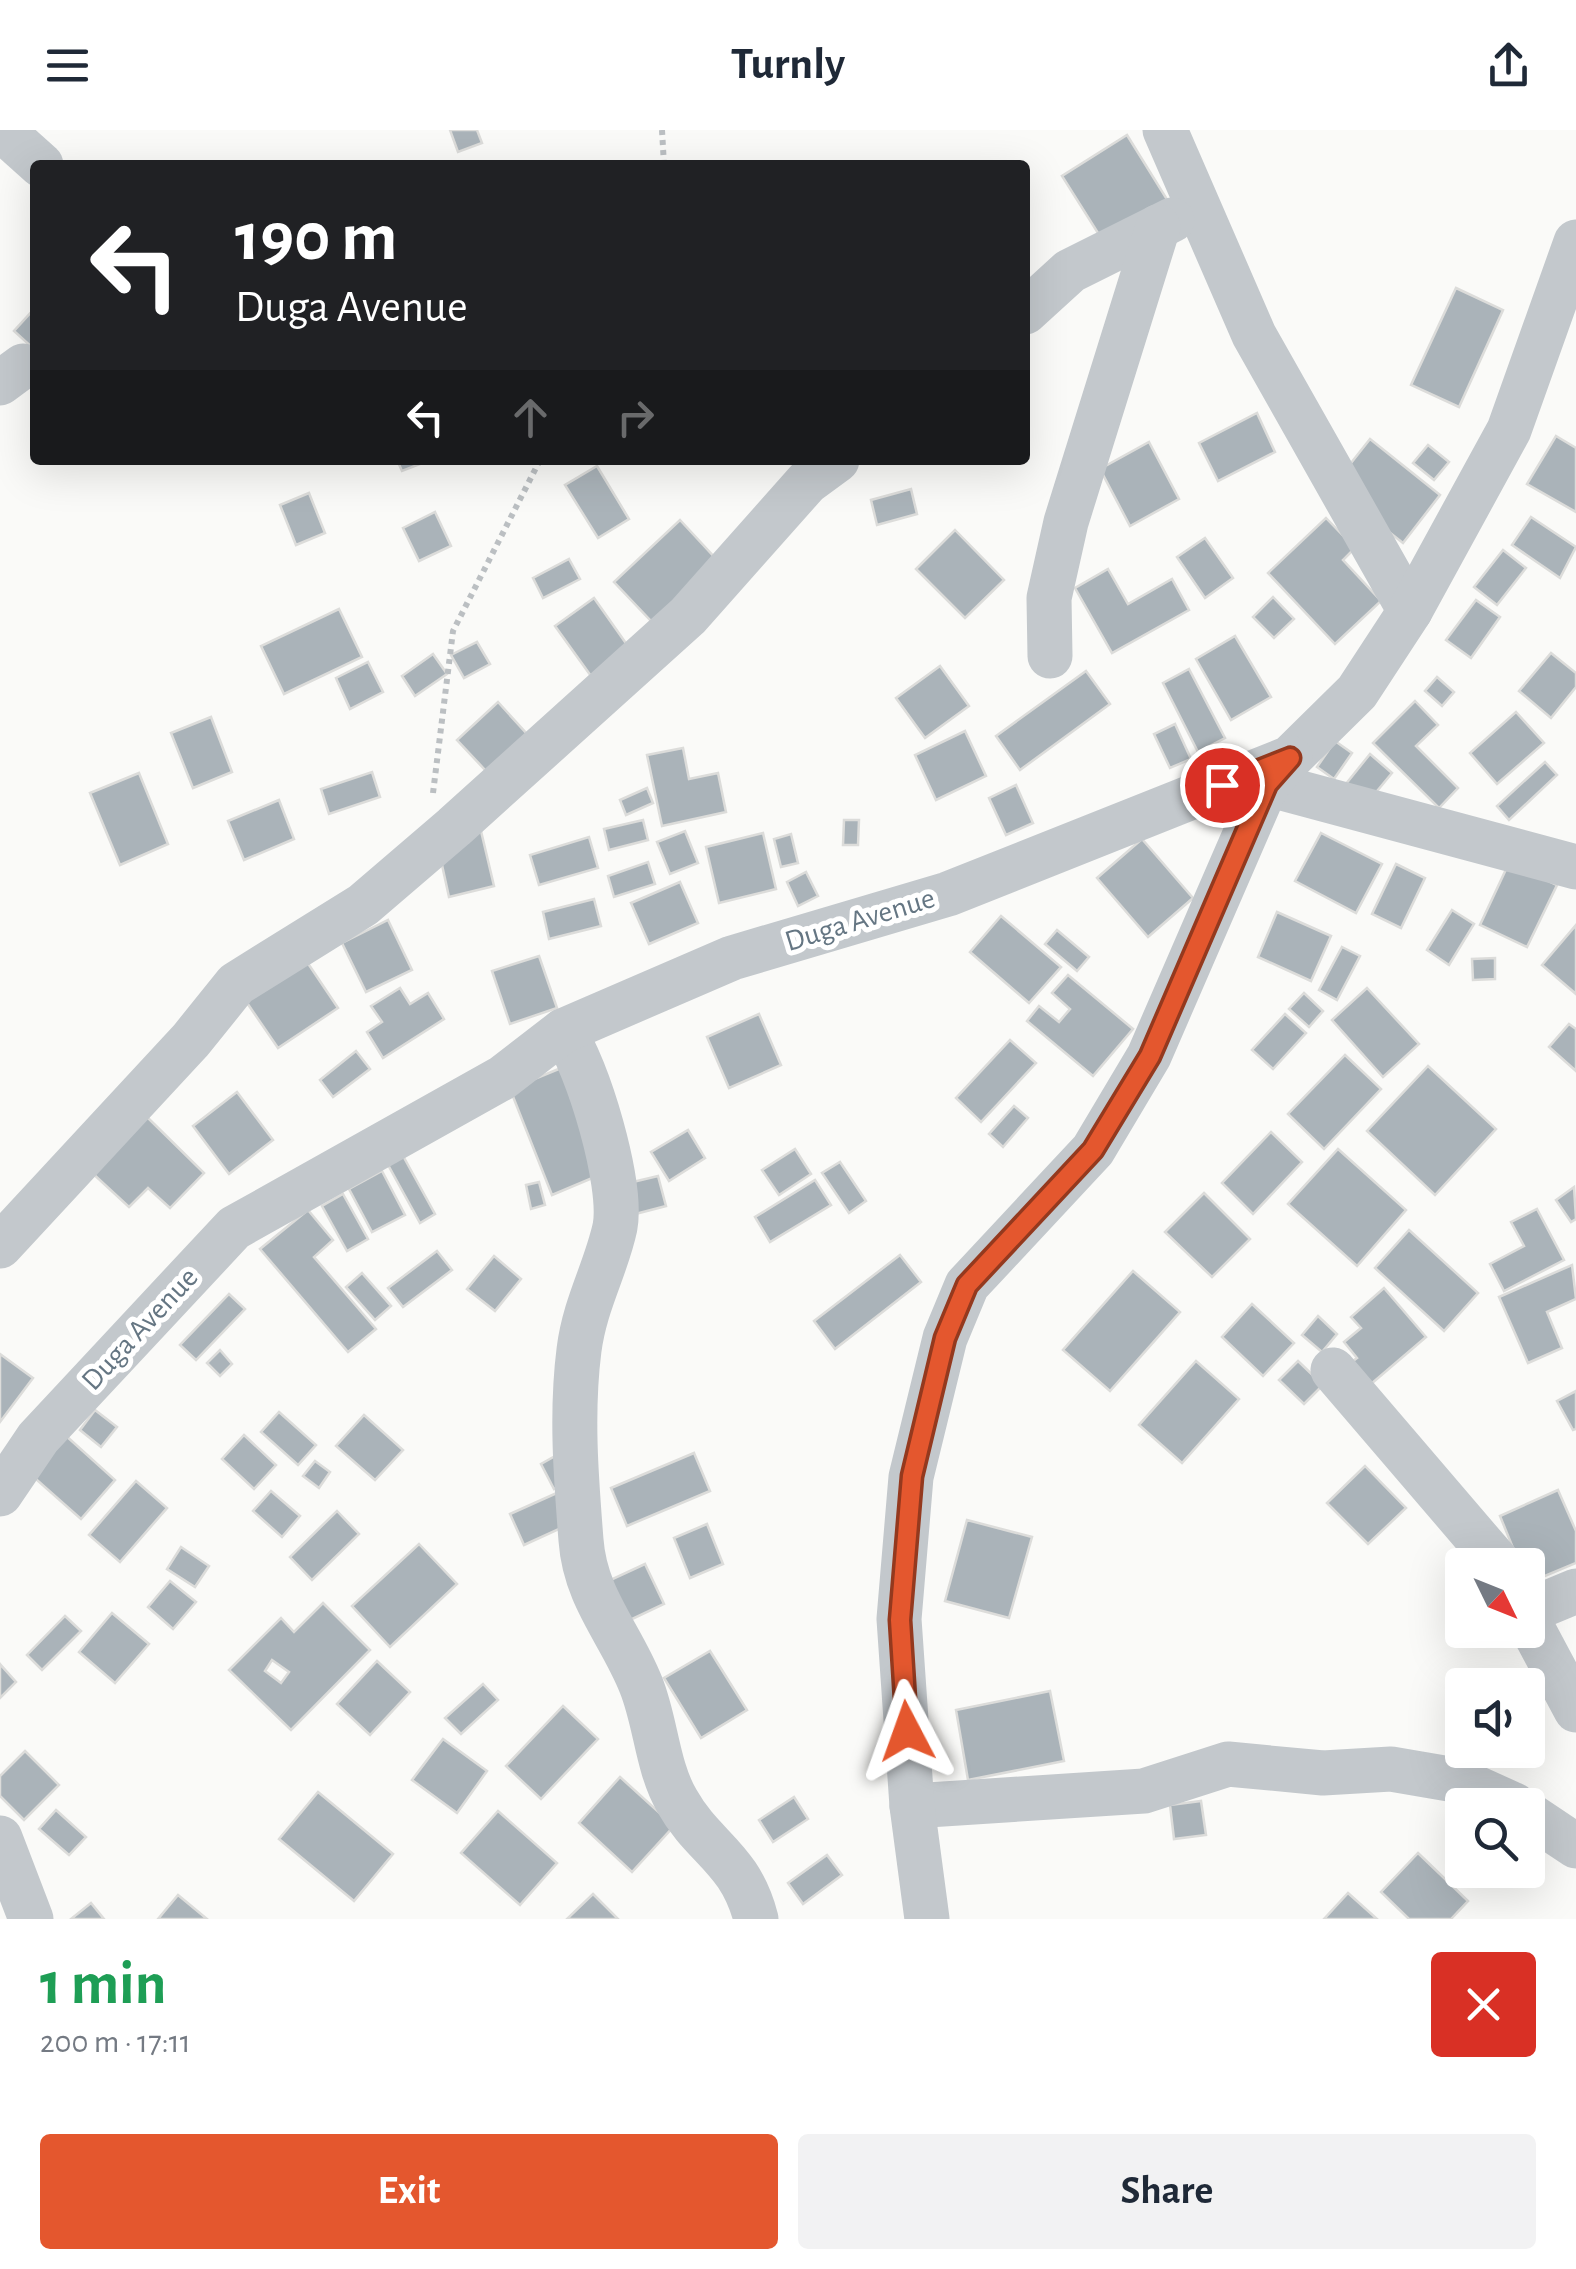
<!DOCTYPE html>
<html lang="en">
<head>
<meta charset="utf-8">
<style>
	body { margin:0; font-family:"Alegreya Sans",sans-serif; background:#f2f2f3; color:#1f2937; height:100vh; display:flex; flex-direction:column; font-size:38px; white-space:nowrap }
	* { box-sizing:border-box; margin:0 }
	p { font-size:32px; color:#747a83 }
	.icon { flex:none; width:55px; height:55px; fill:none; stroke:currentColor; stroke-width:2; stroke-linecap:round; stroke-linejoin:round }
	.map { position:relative; height:1789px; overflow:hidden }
	.side { display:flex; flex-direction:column; background:#fff; flex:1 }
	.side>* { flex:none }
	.banner { position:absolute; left:30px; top:30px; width:1000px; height:305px; border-radius:10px; box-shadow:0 10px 40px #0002; background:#202124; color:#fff; overflow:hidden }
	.needle { width:65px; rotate:133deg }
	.tools { position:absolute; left:1445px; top:1418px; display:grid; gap:20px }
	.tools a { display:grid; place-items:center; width:100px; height:100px; border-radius:10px; background:#fff; box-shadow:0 10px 40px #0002; font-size:50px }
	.pin { position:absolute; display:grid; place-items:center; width:85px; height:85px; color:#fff; margin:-42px; border:5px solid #fff; border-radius:50%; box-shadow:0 2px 10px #0007 }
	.me { position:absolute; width:110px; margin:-55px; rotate:356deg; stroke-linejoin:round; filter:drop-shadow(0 0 8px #0008) }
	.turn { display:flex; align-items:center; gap:35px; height:210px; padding:0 40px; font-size:45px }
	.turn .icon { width:130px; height:130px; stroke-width:2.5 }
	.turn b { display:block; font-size:70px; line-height:85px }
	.lanes { display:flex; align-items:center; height:95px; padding:0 40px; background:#0003; justify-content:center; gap:50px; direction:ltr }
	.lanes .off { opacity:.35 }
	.round { display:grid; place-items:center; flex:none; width:105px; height:105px; border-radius:10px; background:#f2f2f3 }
	.head { display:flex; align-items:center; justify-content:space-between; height:170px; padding:0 40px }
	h1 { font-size:60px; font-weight:600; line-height:75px; color:#1e9e55 }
	.button { display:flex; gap:20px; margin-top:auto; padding:20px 40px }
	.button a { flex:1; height:115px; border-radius:10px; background:#e4572e; color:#fff; font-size:40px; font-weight:600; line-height:115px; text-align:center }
	.button a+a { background:#f2f2f3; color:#1f2937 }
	header { display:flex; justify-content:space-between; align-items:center; height:130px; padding:0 40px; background:#fff; font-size:45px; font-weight:600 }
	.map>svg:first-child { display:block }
</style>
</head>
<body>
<header><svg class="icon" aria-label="menu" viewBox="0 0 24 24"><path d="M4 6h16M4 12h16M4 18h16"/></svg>Turnly<svg class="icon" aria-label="share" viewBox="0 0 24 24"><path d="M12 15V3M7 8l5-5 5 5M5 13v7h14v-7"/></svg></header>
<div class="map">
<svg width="1576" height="1789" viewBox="0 0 1576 1789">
	<rect width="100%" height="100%" fill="#fafaf8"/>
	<g fill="#aab3b9" stroke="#dcdcda" stroke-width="2.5" fill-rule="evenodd">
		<path d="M450 0H477L482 13 458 22Z"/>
		<path d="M1127 5 1168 71 1103 111 1062 46Z"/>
		<path d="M1456 158 1503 180 1459 277 1411 255Z"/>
		<path d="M35 178V220L14 201Z"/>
		<path d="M1257 283 1275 322 1218 351 1199 313Z"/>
		<path d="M1556 306 1576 318V382L1527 354Z"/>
		<path d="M1370 309 1440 365 1403 413 1332 357Z"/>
		<path d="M1149 312 1179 369 1130 396 1100 339Z"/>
		<path d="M1428 315 1449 332 1434 350 1413 333Z"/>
		<path d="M397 330H428V331L402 341Z"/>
		<path d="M597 336 629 389 598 408 565 355Z"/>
		<path d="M911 359 917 384 877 395 871 370Z"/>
		<path d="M309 363 325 403 296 415 280 375Z"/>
		<path d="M435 382 451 416 419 431 403 398Z"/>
		<path d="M1531 387 1576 417 1560 448 1512 415Z"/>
		<path d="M1326 388 1355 418 1343 430 1381 471 1335 514 1268 443Z"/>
		<path d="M680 390 717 430 652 492 614 452Z"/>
		<path d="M955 400 1004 450 965 488 916 439Z"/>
		<path d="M1205 408 1233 448 1205 468 1177 427Z"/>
		<path d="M1503 420 1526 438 1497 475 1474 457Z"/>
		<path d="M569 429 580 449 543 468 533 448Z"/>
		<path d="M1108 439 1128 474 1172 449 1189 480 1112 523 1075 458Z"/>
		<path d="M1273 467 1294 489 1274 508 1253 487Z"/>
		<path d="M594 468 630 519 591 546 555 496Z"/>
		<path d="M1476 470 1500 487 1471 528 1446 510Z"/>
		<path d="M339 479 362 527 284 564 261 516Z"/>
		<path d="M1235 506 1271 567 1231 590 1196 529Z"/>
		<path d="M477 512 490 534 464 548 451 525Z"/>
		<path d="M1551 523 1576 543V557L1551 588 1519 561Z"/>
		<path d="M433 524 447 544 415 566 402 546Z"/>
		<path d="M368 532 383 562 350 579 336 548Z"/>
		<path d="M940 536 969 576 925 608 896 568Z"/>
		<path d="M1189 539 1225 608 1198 622 1163 553Z"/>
		<path d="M1086 541 1110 574 1020 640 996 606Z"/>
		<path d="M1437 547 1454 562 1442 576 1425 561Z"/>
		<path d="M1415 571 1438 595 1416 616 1458 658 1439 678 1373 613Z"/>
		<path d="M498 572 527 604 486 641 457 610Z"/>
		<path d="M1516 582 1544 613 1497 654 1470 623Z"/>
		<path d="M211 587 232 642 193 658 171 603Z"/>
		<path d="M1175 594 1191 629 1170 638 1154 604Z"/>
		<path d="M965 601 986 646 936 670 915 625Z"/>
		<path d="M1335 611 1352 623 1334 649 1317 637Z"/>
		<path d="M683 618 689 649 718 643 726 682 662 696 647 625Z"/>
		<path d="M1370 624 1392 643 1363 678 1341 660Z"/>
		<path d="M1545 632 1557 645 1509 690 1497 676Z"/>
		<path d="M372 642 380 667 329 684 321 659Z"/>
		<path d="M139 643 168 714 120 735 90 663Z"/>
		<path d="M1016 655 1033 693 1006 705 989 668Z"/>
		<path d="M647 658 653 673 626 685 620 670Z"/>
		<path d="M279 670 294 709 244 730 228 691Z"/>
		<path d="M643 690 648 710 609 720 604 699Z"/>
		<path d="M844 690H859L858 715H843Z"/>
		<path d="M481 701 494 756 449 767 437 712Z"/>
		<path d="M685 701 698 733 670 744 657 712Z"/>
		<path d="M763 703 776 759 719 773 706 717Z"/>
		<path d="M1321 703 1382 734 1356 783 1295 751Z"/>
		<path d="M791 704 798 733 781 737 774 709Z"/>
		<path d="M589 707 598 738 539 755 530 725Z"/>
		<path d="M1142 709 1193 768 1148 807 1097 748Z"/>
		<path d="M648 732 655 754 614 767 608 746Z"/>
		<path d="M1509 733 1557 755 1527 817 1480 795Z"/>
		<path d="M1396 734 1425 748 1401 798 1372 784Z"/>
		<path d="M806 742 818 766 798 776 787 752Z"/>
		<path d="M680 752 698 793 649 814 631 773Z"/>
		<path d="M594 769 601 796 549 809 543 782Z"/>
		<path d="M1452 780 1474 794 1449 835 1427 820Z"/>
		<path d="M1277 782 1331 806 1311 851 1258 827Z"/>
		<path d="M1001 786 1061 837 1029 873 970 822Z"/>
		<path d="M388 790 412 840 366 862 342 813Z"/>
		<path d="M1576 795V864L1542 835Z"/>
		<path d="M1057 800 1089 827 1077 841 1045 814Z"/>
		<path d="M1342 817 1360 826 1337 870 1319 860Z"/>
		<path d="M303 826 338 878 278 918 243 867Z"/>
		<path d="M539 826 557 878 510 894 492 841Z"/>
		<path d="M1495 828V849L1473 850 1472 829Z"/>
		<path d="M1068 845 1133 899 1093 946 1027 891 1039 876 1059 892 1070 879 1052 863Z"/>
		<path d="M400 858 410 874 428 863 444 889 383 928 367 902 382 892 371 876Z"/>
		<path d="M1367 858 1419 914 1383 947 1332 890Z"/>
		<path d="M1304 863 1323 881 1309 897 1289 879Z"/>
		<path d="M759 884 781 935 729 958 707 907Z"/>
		<path d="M1285 884 1306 903 1273 939 1252 920Z"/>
		<path d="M1569 894 1576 899V941L1549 917Z"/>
		<path d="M1010 910 1036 933 981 992 956 968Z"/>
		<path d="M356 921 370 939 333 967 320 950Z"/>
		<path d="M1345 925 1381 959 1324 1019 1288 984Z"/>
		<path d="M566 936 609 1041 552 1065 510 959Z"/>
		<path d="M1428 936 1496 999 1435 1065 1367 1001Z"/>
		<path d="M237 962 273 1010 229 1044 193 996Z"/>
		<path d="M1014 976 1028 988 1003 1017 989 1004Z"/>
		<path d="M145 985 204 1043 170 1078 148 1058 129 1077 90 1041Z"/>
		<path d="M688 1000 705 1028 669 1051 651 1022Z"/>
		<path d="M1271 1002 1302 1032 1253 1084 1222 1053Z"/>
		<path d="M795 1019 811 1044 779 1065 762 1040Z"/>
		<path d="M1338 1019 1406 1080 1357 1136 1288 1074Z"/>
		<path d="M402 1024 435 1084 420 1093 387 1033Z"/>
		<path d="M840 1032 866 1071 849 1083 822 1043Z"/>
		<path d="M382 1041 405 1085 372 1102 349 1059Z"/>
		<path d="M658 1046 666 1076 624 1087 616 1056Z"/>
		<path d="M815 1050 831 1075 770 1112 755 1087Z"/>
		<path d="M539 1052 545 1075 531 1079 526 1055Z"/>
		<path d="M1574 1057 1576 1089 1571 1092 1556 1070Z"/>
		<path d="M1204 1063 1250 1109 1212 1147 1165 1102Z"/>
		<path d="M343 1064 368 1109 347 1121 322 1076Z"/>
		<path d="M1537 1079 1564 1130 1504 1161 1490 1134 1524 1116 1511 1092Z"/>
		<path d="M308 1080 333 1110 314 1127 376 1199 348 1222 260 1119Z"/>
		<path d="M1409 1100 1478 1163 1444 1201 1375 1138Z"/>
		<path d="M437 1121 452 1140 403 1177 388 1158Z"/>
		<path d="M900 1125 921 1152 835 1219 814 1191Z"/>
		<path d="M494 1126 521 1149 495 1181 467 1159Z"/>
		<path d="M1572 1135 1576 1169 1547 1182 1562 1218 1528 1233 1499 1167Z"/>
		<path d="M1133 1141 1180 1182 1110 1261 1063 1220Z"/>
		<path d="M362 1143 391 1176 375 1190 346 1157Z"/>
		<path d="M1384 1158 1426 1207 1364 1260 1345 1237 1357 1228 1344 1212 1361 1198 1351 1187Z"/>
		<path d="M229 1164 245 1179 196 1230 180 1215Z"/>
		<path d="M1252 1174 1294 1213 1263 1246 1222 1207Z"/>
		<path d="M1318 1186 1337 1204 1322 1222 1302 1205Z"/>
		<path d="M220 1220 232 1234 220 1246 207 1233Z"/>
		<path d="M0 1224 33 1248 0 1292Z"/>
		<path d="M1196 1231 1239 1269 1182 1333 1139 1295Z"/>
		<path d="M1298 1231 1323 1255 1304 1274 1279 1250Z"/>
		<path d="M1576 1261V1299L1573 1300 1557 1271Z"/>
		<path d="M95 1280 117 1297 101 1317 80 1300Z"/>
		<path d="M279 1282 316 1315 298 1335 261 1302Z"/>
		<path d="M364 1285 403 1320 375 1350 336 1316Z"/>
		<path d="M64 1304 115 1350 81 1389 29 1343Z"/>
		<path d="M244 1305 276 1335 254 1359 222 1329Z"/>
		<path d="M694 1323 710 1361 627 1396 611 1358Z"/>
		<path d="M557 1325 570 1350 554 1359 541 1334Z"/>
		<path d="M315 1331 330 1342 319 1358 303 1346Z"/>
		<path d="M1365 1336 1406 1378 1368 1414 1327 1373Z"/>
		<path d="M136 1351 167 1378 120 1432 89 1405Z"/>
		<path d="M1558 1360 1576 1401V1433L1528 1453V1435H1520L1500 1386Z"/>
		<path d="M271 1361 300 1386 282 1407 253 1381Z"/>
		<path d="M559 1362 572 1393 524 1415 510 1384Z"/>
		<path d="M337 1381 359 1404 312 1450 290 1427Z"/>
		<path d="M967 1390 1032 1407 1009 1488 945 1471Z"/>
		<path d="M707 1394 723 1434 690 1448 674 1408Z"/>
		<path d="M419 1414 457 1454 390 1517 352 1476Z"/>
		<path d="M181 1417 209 1436 195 1457 167 1439Z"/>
		<path d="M645 1434 664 1474 611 1499 593 1458Z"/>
		<path d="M170 1451 196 1472 173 1499 148 1477Z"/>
		<path d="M323 1473 370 1520 291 1600 229 1540 281 1488 294 1502ZM272 1530 289 1542 281 1553 265 1541Z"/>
		<path d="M112 1483 149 1514 115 1553 79 1522Z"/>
		<path d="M65 1486 81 1501 42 1540 27 1525Z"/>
		<path d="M710 1521 747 1580 701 1608 664 1548Z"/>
		<path d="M377 1531 410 1562 370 1605 337 1574Z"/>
		<path d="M0 1534 16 1552 0 1568Z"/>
		<path d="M483 1554 498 1570 461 1604 445 1588Z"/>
		<path d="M1050 1561 1064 1631 968 1650 956 1580Z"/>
		<path d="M563 1576 598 1609 541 1669 506 1636Z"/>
		<path d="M443 1609 487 1641 457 1683 412 1650Z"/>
		<path d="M25 1621 59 1655 24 1690 0 1666V1646Z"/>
		<path d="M620 1647 674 1696 632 1742 579 1693Z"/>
		<path d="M318 1662 393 1724 354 1771 279 1709Z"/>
		<path d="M794 1667 808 1689 773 1712 759 1690Z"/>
		<path d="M1201 1671 1206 1705 1174 1709 1170 1675Z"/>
		<path d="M56 1680 86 1707 69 1725 39 1699Z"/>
		<path d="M498 1681 557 1733 520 1775 461 1723Z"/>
		<path d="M1418 1723 1468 1771 1451 1789H1409L1381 1762Z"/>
		<path d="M827 1725 842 1745 803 1774 788 1753Z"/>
		<path d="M1348 1763 1377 1789H1324Z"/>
		<path d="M593 1764 618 1789H567Z"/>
		<path d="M178 1765 207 1789H158Z"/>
		<path d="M91 1773 104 1789H71Z"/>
	</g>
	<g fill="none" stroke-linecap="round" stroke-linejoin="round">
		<g stroke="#bbbfc2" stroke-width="6" stroke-dasharray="5 5" stroke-linecap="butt">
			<path d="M662 0 664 35"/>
			<path d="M433 663 453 501 540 330"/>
		</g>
		<g stroke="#c3c8cc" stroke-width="45">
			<path d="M2 0 41 35"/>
			<path d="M1165 0 1254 205 1410 481"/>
			<path d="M1025 182 1070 141 1172 90"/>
			<path d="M0 253 23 236"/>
			<path d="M1050 526 1049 468 1066 392 1158 97"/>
			<path d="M1267 654 1576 737"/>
			<path d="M563 901C588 936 623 1054 615 1097 606 1139 585 1173 579 1220 571 1283 576 1347 581 1410 585 1468 621 1504 641 1555 656 1592 657 1637 677 1671 704 1719 740 1727 756 1789"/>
			<path d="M0 1116 191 910 236 854 363 775 454 697 688 486 807 352 837 330"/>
			<path d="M1333 1240 1500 1435"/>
			<path d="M0 1364 38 1308 234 1098 502 948 563 901 732 828 948 764 1290 628 1357 562 1410 481 1509 300 1576 112"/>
			<path d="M1528 1481 1576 1461"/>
			<path d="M1528 1490 1576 1580"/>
			<path d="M912 1676 1144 1661 1228 1634 1323 1643 1391 1639 1461 1651 1514 1675"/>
			<path d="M1528 1684 1576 1716"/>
			<path d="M0 1708 31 1789"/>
			<path d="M927 1789 912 1676 899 1489 911 1347 945 1208 967 1155 1093 1020 1149 926 1267 654 1290 628"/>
		</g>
	</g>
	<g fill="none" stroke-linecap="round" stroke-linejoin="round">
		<defs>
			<path id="route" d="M907 1601 900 1490 912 1346 945 1208 967 1155 1093 1020 1150 926 1267 654 1290 628 1222 655"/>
		</defs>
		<use href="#route" stroke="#94391e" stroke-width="25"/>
		<use href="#route" stroke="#e4572e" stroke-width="18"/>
	</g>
	<g text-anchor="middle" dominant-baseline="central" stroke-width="10" stroke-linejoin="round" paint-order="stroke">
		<g font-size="30" fill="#657683" stroke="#fff">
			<text transform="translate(860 790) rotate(-17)">Duga Avenue</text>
			<text transform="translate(140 1199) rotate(-47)">Duga Avenue</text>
		</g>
	</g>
</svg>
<div class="tools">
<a><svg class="needle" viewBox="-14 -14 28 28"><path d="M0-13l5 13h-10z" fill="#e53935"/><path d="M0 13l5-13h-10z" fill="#747a83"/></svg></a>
<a><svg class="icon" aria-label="sound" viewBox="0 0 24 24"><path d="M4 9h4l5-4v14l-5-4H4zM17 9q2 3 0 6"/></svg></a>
<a><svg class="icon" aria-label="search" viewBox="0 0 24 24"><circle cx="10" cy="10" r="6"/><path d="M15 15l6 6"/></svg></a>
</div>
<div class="pin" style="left:1222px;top:655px;background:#d93025"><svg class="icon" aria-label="arrive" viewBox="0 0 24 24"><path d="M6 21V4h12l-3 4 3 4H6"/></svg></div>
<svg class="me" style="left:907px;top:1601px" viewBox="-20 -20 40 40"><path d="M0-17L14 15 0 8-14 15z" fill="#e4572e" stroke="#fff" stroke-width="4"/></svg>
<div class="banner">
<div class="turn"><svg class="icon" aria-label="left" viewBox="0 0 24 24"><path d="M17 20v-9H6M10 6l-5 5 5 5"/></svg><div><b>190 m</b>Duga Avenue</div></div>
<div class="lanes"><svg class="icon" aria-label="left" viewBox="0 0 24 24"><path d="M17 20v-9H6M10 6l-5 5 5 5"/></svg><svg class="icon off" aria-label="ahead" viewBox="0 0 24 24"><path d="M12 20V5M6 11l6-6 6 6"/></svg><svg class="icon off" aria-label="right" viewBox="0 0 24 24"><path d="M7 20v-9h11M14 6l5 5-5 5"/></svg></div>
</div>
</div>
<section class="side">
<div class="head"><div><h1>1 min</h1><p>200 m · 17:11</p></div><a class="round" style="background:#d93025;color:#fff"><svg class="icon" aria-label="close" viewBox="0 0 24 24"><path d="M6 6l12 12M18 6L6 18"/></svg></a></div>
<div class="button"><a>Exit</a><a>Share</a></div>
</section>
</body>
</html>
